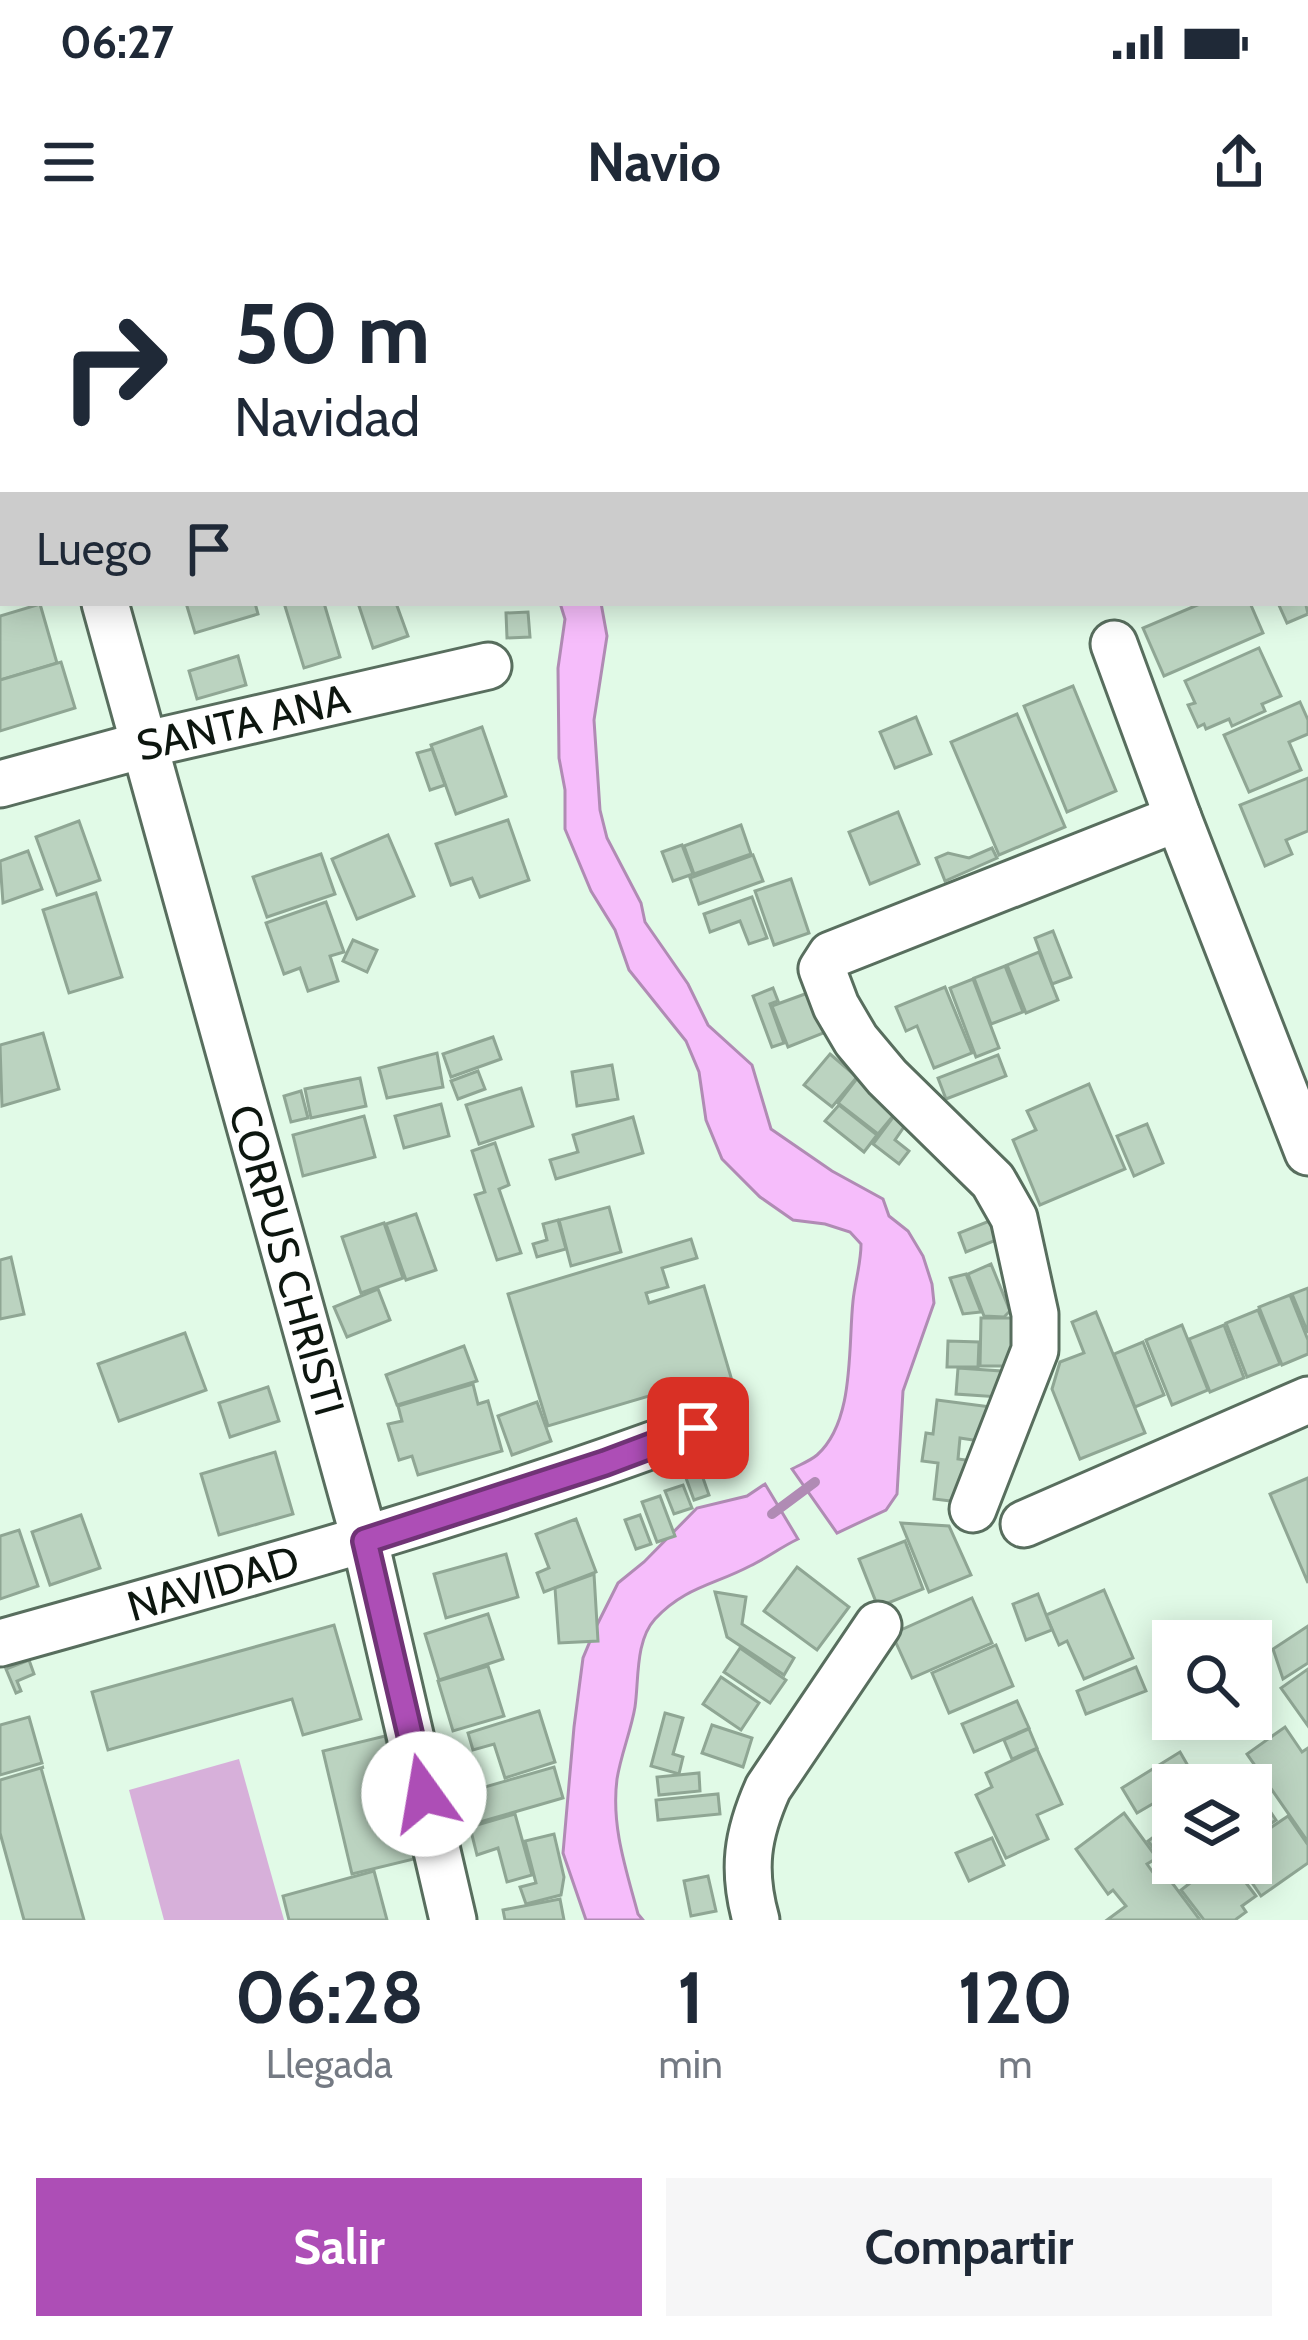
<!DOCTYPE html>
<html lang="es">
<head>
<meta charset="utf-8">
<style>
	body { margin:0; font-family:Cabin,sans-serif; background:#f6f6f7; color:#1f2937; height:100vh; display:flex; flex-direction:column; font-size:45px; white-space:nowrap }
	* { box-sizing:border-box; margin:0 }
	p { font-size:39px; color:#747a83 }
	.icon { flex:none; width:66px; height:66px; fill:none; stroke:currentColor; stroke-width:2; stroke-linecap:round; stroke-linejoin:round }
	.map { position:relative; height:1680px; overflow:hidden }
	.side { display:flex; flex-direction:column; background:#fff; flex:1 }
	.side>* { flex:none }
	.top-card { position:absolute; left:0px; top:0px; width:1308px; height:366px; box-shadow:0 6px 30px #0003; background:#fff; color:#1f2937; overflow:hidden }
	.buttons { position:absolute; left:1152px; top:1380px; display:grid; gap:24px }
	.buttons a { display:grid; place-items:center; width:120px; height:120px; border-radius:0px; background:#fff; box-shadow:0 6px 30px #0003; font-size:60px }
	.pin { position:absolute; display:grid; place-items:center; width:102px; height:102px; color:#fff; margin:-51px; border-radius:24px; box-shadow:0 6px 18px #0006 }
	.me { position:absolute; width:132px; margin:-66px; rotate:347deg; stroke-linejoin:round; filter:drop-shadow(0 0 9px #0008) }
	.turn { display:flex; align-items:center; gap:42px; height:252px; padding:0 36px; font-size:54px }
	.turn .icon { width:156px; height:156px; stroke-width:2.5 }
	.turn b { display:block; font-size:84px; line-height:102px }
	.then { display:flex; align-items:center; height:114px; padding:0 36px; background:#0003; gap:24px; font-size:45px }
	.eta { display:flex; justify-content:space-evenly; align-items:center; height:204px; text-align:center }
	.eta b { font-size:72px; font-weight:800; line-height:84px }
	.cta { display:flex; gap:24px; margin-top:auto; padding:24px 36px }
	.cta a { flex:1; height:138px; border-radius:0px; background:#ad4eb6; color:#fff; font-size:48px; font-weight:800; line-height:138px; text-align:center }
	.cta a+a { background:#f6f6f7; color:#1f2937 }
	.status { display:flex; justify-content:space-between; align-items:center; height:84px; padding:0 60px; background:#fff; direction:ltr }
	.status svg { height:33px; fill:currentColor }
	header { display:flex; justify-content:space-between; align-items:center; height:156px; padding:0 36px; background:#fff; font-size:54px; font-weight:800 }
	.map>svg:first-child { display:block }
</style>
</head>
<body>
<div class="status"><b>06:27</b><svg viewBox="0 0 49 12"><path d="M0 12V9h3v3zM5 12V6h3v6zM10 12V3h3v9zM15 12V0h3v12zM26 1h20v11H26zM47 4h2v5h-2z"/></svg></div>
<header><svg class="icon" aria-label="menu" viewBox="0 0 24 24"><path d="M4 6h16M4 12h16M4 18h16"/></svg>Navio<svg class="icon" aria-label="share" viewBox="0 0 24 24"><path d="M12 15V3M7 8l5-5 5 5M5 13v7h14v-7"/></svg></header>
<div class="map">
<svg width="1308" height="1680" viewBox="0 0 1308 1680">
	<rect width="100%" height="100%" fill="#e1fae7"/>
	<path fill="#d7b0da" d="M239 1519 284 1680H164L129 1550Z"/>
	<g fill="#f6bdfb" stroke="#b08bb4" stroke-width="3">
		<path d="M560 363H601L607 396 594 480 600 570 607 598 641 663 645 682 688 744 708 785 752 825 771 889 832 931 883 959 889 976 908 991 923 1016 932 1044 934 1063 903 1151 897 1254 886 1270 837 1293 792 1229C799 1225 810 1221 817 1215 855 1181 848 1107 853 1061 855 1041 861 1024 861 1004L850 992 825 984 793 980 760 957 722 919 706 880 699 832 686 801 629 730 615 690 591 651 565 589V550L559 518 558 428 565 379Z"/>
		<path d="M765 1244 798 1299C781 1307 767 1318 750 1326 714 1345 685 1347 655 1379 635 1401 639 1440 635 1467 631 1491 621 1514 617 1539 611 1586 626 1629 638 1674L643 1680H586L563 1613 574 1487 583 1418 596 1387 618 1343 644 1322 697 1268 747 1256Z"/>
	</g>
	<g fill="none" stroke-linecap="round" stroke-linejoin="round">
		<path stroke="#b08bb4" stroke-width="10" d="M772 1274 815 1242"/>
	</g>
	<g fill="#bbd3c0" stroke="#8fa694" stroke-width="3">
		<path d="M1305 361 1308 374 1287 383 1278 363Z"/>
		<path d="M186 363H255L258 374 195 393Z"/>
		<path d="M284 363H324L340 417 304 428Z"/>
		<path d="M358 363H396L408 396 373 408Z"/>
		<path d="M1202 363H1250L1263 393 1164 436 1143 388Z"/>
		<path d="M40 364 57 423 0 440V376Z"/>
		<path d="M528 372 530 397 507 398 506 373Z"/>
		<path d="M1259 408 1281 456 1262 464 1265 471 1232 486 1229 479 1206 489 1204 484 1198 487 1188 465 1195 463 1185 441Z"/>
		<path d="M238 416 246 445 197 459 189 431Z"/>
		<path d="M61 422 75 468 0 491V440Z"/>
		<path d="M1073 446 1116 551 1067 572 1024 466Z"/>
		<path d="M1300 462 1308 480V494L1289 502 1301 530 1249 552 1224 495Z"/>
		<path d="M1017 474 1065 587 999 615 951 502Z"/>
		<path d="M916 477 931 514 895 528 880 492Z"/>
		<path d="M482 487 506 556 456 574 431 505Z"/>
		<path d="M432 509 445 545 430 550 417 513Z"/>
		<path d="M1308 538V591L1286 600 1292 614 1265 626 1240 565Z"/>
		<path d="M898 572 919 624 870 644 849 592Z"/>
		<path d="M508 580 529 640 480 657 472 638 451 645 436 604Z"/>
		<path d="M79 581 100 640 57 655 36 597Z"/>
		<path d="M741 585 751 614 694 634 684 606Z"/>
		<path d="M388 595 414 656 357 679 332 619Z"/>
		<path d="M682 605 693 634 673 641 662 612Z"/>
		<path d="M992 608 997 618 945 641 936 618 948 613 969 618Z"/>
		<path d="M28 611 42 649 3 663 0 621Z"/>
		<path d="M321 614 335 654 267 677 253 637Z"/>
		<path d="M753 615 763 641 699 664 690 638Z"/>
		<path d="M791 639 809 693 774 705 755 651Z"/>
		<path d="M96 653 122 737 69 753 43 670Z"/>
		<path d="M752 657 767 698 749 704 740 681 710 692 704 674Z"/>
		<path d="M326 662 344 712 330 716 338 741 308 751 300 728 284 734 266 683Z"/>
		<path d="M1053 691 1071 737 1052 744 1035 698Z"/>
		<path d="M353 700 377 710 367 732 343 721Z"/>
		<path d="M1039 712 1058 760 1026 773 1007 725Z"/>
		<path d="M1005 726 1023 772 991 784 974 738Z"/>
		<path d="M973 739 999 808 976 817 950 748Z"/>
		<path d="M945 747 972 813 934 828 917 786 906 791 896 767Z"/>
		<path d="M773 748 778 761 770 764 784 803 772 807 753 756Z"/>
		<path d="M816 750 831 790 788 807 772 766Z"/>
		<path d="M43 793 59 849 2 866 0 805Z"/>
		<path d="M493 797 501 819 451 837 443 814Z"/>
		<path d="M437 813 443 847 387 858 379 828Z"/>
		<path d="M830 814 857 837 832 867 804 845Z"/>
		<path d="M998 815 1006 836 946 859 938 838Z"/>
		<path d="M612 825 618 859 577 866 572 832Z"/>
		<path d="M478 831 485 849 458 859 451 841Z"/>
		<path d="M862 832 903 864 878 894 838 863Z"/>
		<path d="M360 838 366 866 311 878 305 849Z"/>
		<path d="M1089 844 1125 929 1040 965 1013 900 1036 890 1027 871Z"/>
		<path d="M521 848 533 886 479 904 466 865Z"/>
		<path d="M301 851 308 878 291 882 284 856Z"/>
		<path d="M441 864 449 896 404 908 395 876Z"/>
		<path d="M839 865 877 895 864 912 825 881Z"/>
		<path d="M897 872 908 881 895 900 909 911 899 924 873 904Z"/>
		<path d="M364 876 375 917 303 936 293 895Z"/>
		<path d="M633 877 643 913 556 939 550 920 578 912 573 895Z"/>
		<path d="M1147 884 1163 923 1134 936 1117 896Z"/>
		<path d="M495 903 509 945 499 949 521 1013 497 1020 475 955 485 952 472 911Z"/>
		<path d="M609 967 621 1012 571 1026 559 980Z"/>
		<path d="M416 974 436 1030 406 1040 386 984Z"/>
		<path d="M997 978 1004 997 966 1012 959 993Z"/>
		<path d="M558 980 566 1009 537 1017 533 1004 547 1000 543 984Z"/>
		<path d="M384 983 403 1038 361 1053 342 997Z"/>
		<path d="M691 999 697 1018 662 1028 668 1047 646 1053 649 1063 704 1046 733 1144 683 1159 679 1147 548 1186 508 1054Z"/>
		<path d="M11 1017 24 1074 0 1079V1020Z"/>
		<path d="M991 1024 1010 1071 1004 1077 984 1076 968 1034Z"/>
		<path d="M966 1034 981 1072 963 1074 950 1038Z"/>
		<path d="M1308 1048V1093L1292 1054Z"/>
		<path d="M378 1049 390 1080 347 1097 334 1067Z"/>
		<path d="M1290 1055 1308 1100V1114L1282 1125 1259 1067Z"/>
		<path d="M1258 1070 1280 1124 1247 1137 1226 1083Z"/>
		<path d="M1096 1072 1145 1193 1080 1219 1052 1149 1060 1122 1084 1113 1072 1082Z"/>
		<path d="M981 1078H1016V1126H980Z"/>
		<path d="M1182 1085 1208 1150 1172 1165 1146 1100Z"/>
		<path d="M1224 1085 1244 1138 1210 1152 1189 1099Z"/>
		<path d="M185 1093 206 1150 119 1181 98 1124Z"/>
		<path d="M948 1101 979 1102 978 1127H947Z"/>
		<path d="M1143 1102 1164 1155 1135 1167 1114 1114Z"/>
		<path d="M464 1106 477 1141 397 1165 386 1135Z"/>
		<path d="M958 1128 1001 1131 999 1157 956 1154Z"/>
		<path d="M473 1144 478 1164 488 1161 502 1211 418 1235 412 1216 399 1220 388 1184 402 1181 398 1166Z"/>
		<path d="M268 1147 279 1181 230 1197 219 1163Z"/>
		<path d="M937 1160 991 1167 986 1202 960 1198 958 1219 973 1221 967 1263 934 1259 938 1223 922 1221 926 1193 933 1194Z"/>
		<path d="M537 1162 551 1201 512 1215 498 1176Z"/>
		<path d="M275 1212 293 1274 219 1295 201 1234Z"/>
		<path d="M697 1221 709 1255 694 1260 682 1227Z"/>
		<path d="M1308 1238V1343L1270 1254Z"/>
		<path d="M683 1245 692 1268 674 1274 665 1251Z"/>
		<path d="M660 1256 675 1296 657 1302 642 1262Z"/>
		<path d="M81 1275 100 1328 50 1345 32 1292Z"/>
		<path d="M640 1275 651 1304 636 1309 625 1280Z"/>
		<path d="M576 1279 596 1332 544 1352 537 1333 549 1328 536 1294Z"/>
		<path d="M901 1283 949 1286 971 1335 929 1352Z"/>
		<path d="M19 1290 38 1346 0 1359V1296Z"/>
		<path d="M905 1301 923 1349 878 1367 859 1319Z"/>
		<path d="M506 1314 518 1357 446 1378 434 1334Z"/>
		<path d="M797 1327 849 1367 817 1410 764 1371Z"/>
		<path d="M594 1334 598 1401 559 1403 555 1348Z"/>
		<path d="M1104 1350 1133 1418 1084 1439 1067 1401 1059 1405 1046 1375Z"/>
		<path d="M715 1352 746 1357 742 1384 794 1418 784 1435 727 1397Z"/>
		<path d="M1038 1354 1052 1390 1026 1400 1013 1364Z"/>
		<path d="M972 1358 992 1403 912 1438 892 1394Z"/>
		<path d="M488 1374 503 1419 439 1440 425 1394Z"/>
		<path d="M334 1385 361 1479 303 1495 292 1459 108 1510 92 1452Z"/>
		<path d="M1308 1386V1423L1283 1439 1273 1409Z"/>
		<path d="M996 1405 1013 1446 949 1473 932 1433Z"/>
		<path d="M740 1408 786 1440 770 1463 724 1432Z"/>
		<path d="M29 1420 34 1434 17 1441 21 1451 16 1453 6 1429Z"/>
		<path d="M488 1426 504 1476 453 1491 438 1441Z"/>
		<path d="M1136 1427 1146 1451 1086 1474 1077 1451Z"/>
		<path d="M1308 1429V1486L1281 1448Z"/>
		<path d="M721 1437 759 1463 741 1490 703 1464Z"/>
		<path d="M1017 1461 1029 1488 974 1512 962 1484Z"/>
		<path d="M539 1471 555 1522 505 1538 494 1504 473 1510 468 1493Z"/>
		<path d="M665 1473 683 1478 673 1514 683 1517 679 1534 651 1526Z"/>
		<path d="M29 1477 42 1523 0 1535V1485Z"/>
		<path d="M712 1485 752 1498 743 1527 702 1513Z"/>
		<path d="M1285 1487 1302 1512 1308 1508V1602L1247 1514Z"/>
		<path d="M1029 1489 1037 1508 1012 1519 1004 1500Z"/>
		<path d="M385 1496 414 1619 352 1634 323 1511Z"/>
		<path d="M1037 1509 1062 1564 1037 1575 1048 1599 1006 1618 976 1555 992 1547 986 1533Z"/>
		<path d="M1180 1512 1195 1538 1184 1545H1173V1552L1137 1573 1122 1548Z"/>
		<path d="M44 1527 41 1528 84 1680H24L0 1593V1540Z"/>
		<path d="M554 1527 563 1558 473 1584 464 1553Z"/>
		<path d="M699 1533 700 1551 659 1555 657 1537Z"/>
		<path d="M1255 1549 1276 1580 1256 1594 1251 1587V1551Z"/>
		<path d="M718 1554 720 1574 658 1580 656 1560Z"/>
		<path d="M1124 1573 1157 1618 1147 1624 1159 1641 1167 1636 1200 1680H1107L1126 1666 1113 1650 1108 1654 1076 1609Z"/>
		<path d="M515 1574 532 1635 507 1642 498 1608 477 1615 470 1587Z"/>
		<path d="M1288 1576 1308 1605V1623L1261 1656 1242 1628 1253 1620 1251 1601Z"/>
		<path d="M1173 1583V1623H1201L1177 1640 1148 1601Z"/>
		<path d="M554 1594 564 1637 561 1655 526 1664 520 1647 536 1643 525 1601Z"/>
		<path d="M992 1598 1004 1625 969 1641 956 1613Z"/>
		<path d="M1216 1623H1231L1256 1656 1242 1666 1246 1672 1235 1680H1204L1181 1650Z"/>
		<path d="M374 1631 387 1680H289L283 1656Z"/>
		<path d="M708 1636 716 1671 691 1676 684 1641Z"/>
		<path d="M560 1659 564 1680H505L503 1670Z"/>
	</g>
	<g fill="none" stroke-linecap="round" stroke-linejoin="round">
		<defs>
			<g id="minor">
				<path d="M9 0 10 3"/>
				<path d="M823 0 824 3"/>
				<path d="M435 3 445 0"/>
				<path d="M1305 145 1308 144"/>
				<path d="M105 363 365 1301 453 1680"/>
				<path d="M1114 404 1178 578 1308 912"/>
				<path d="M0 544 143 505 488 426"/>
				<path d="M973 1269 1035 1110V1074L1014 978 993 941 887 837 856 800 836 766 822 729 831 715 1178 578"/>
				<path d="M1024 1284 1308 1160"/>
				<path d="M0 1403C235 1337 470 1274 698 1188"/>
				<path d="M756 1680C742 1630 747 1595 768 1548L878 1385"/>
			</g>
		</defs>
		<use href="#minor" stroke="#586e5e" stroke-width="51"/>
		<use href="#minor" stroke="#fff" stroke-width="45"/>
	</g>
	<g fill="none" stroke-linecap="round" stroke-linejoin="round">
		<defs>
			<path id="route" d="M424 1554 365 1301 605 1223 698 1188"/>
		</defs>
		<use href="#route" stroke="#703376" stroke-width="30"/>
		<use href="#route" stroke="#ad4eb6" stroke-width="21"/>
	</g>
	<g text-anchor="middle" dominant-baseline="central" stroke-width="9" stroke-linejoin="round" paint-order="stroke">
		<g font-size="42" fill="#0d160f" stroke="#fff">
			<text transform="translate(243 482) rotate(-13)">SANTA ANA</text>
			<text transform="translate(287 1020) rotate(74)">CORPUS CHRISTI</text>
			<text transform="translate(213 1343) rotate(-16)">NAVIDAD</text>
		</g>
	</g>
</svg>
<div class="buttons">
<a><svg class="icon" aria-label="search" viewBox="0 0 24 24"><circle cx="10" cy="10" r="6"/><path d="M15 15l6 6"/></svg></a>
<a><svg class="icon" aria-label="layers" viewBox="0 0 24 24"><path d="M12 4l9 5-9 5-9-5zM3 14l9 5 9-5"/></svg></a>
</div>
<div class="pin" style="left:698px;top:1188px;background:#d93025"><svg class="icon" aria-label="arrive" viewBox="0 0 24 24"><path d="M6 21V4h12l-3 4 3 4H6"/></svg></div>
<svg class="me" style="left:424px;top:1554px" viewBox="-20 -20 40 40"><circle r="19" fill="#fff"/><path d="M0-13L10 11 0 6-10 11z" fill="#ad4eb6"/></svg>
<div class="top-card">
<div class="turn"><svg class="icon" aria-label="right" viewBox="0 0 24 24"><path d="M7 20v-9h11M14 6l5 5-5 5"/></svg><div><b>50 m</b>Navidad</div></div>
<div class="then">Luego<svg class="icon" aria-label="arrive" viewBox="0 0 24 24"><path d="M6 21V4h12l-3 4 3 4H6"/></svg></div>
</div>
</div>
<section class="side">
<div class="eta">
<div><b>06:28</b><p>Llegada</p></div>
<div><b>1</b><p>min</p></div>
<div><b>120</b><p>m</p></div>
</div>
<div class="cta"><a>Salir</a><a>Compartir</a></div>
</section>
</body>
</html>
